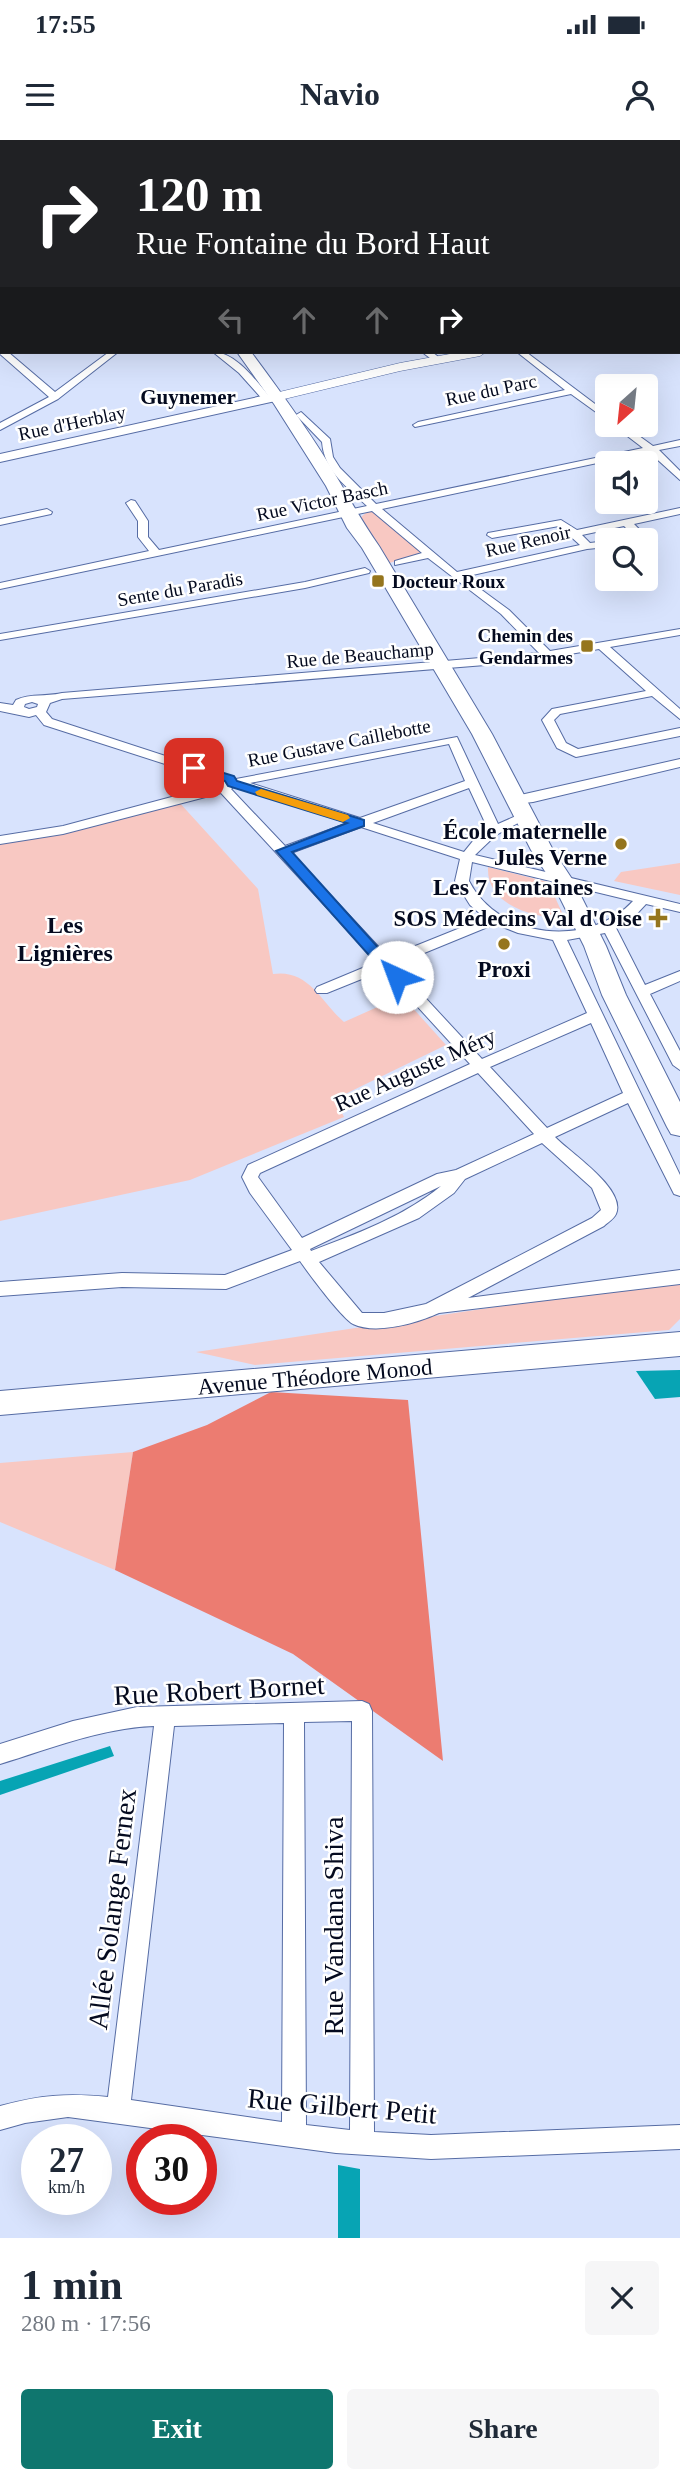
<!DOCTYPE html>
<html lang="en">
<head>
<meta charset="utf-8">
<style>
	body { margin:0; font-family:"Times New Roman",serif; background:#f6f6f7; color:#1f2937; height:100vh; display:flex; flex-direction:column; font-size:26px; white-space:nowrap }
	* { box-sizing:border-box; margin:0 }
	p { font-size:23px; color:#747a83 }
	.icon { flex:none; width:38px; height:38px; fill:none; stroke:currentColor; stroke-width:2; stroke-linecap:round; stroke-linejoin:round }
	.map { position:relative; height:2098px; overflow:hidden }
	.details { display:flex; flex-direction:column; background:#fff; flex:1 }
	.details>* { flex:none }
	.hud { position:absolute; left:0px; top:0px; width:681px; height:214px; box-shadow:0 7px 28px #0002; background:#202124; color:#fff; overflow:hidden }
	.needle { width:46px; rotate:207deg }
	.fabs { position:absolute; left:595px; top:234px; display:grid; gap:14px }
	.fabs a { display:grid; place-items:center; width:63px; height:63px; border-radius:7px; background:#fff; box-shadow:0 7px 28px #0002; font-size:35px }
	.speed { position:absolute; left:21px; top:1984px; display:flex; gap:14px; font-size:35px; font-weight:700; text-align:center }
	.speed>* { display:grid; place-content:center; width:91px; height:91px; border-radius:50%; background:#fff; box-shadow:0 7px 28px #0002; line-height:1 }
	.speed small { font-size:18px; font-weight:400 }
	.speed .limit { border:10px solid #d22; background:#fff; color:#111 }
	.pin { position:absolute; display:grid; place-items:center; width:60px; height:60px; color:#fff; margin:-30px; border-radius:14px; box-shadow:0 4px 10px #0006 }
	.me { position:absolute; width:77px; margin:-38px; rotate:317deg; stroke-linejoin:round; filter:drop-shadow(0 0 5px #0008) }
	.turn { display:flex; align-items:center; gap:24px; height:147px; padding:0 21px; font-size:32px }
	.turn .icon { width:91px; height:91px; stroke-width:2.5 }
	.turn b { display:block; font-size:49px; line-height:60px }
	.lanes { display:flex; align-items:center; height:66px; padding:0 21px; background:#0003; justify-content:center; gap:35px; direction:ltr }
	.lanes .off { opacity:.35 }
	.round { display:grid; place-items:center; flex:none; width:74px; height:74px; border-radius:7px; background:#f6f6f7 }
	.summary { display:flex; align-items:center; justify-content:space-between; height:119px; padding:0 21px }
	h1 { font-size:42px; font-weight:700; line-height:52px }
	.button { display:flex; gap:14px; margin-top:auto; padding:14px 21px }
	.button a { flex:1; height:80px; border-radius:7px; background:#0f766e; color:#fff; font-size:28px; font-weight:700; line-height:80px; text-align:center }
	.button a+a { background:#f6f6f7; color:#1f2937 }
	.status { display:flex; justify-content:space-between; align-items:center; height:49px; padding:0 35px; background:#fff; direction:ltr }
	.status svg { height:19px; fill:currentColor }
	header { display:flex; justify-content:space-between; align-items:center; height:91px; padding:0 21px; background:#fff; font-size:32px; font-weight:700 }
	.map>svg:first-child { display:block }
</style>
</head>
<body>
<div class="status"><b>17:55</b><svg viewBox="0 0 49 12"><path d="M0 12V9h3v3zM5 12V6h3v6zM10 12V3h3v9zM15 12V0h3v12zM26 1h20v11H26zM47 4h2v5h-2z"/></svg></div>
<header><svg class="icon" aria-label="menu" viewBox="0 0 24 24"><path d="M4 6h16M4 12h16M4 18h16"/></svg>Navio<svg class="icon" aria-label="person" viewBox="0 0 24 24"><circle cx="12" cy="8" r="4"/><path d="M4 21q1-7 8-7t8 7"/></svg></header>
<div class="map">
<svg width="680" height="2098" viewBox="0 0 680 2098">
	<rect width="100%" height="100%" fill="#d8e3fd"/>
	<g fill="#f8c8c2">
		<path d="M367 372H375L427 413 389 423 361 377Z"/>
		<path d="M178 661 258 749 273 834C309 829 321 862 344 882L402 856 446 905 335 959 344 977 190 1040 0 1081V703Z"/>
		<path d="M680 723V755L614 741 621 732Z"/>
		<path d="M488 727 548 742 565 779C534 777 486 766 488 727Z"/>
		<path d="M680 1139V1179L669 1190 255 1225 196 1212Z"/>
		<path d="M133 1312 115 1430 0 1382V1323Z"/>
	</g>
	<path fill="#ec7c71" d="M271 1252 408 1260 443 1621 293 1514 115 1430 133 1312 207 1285Z"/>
	<g fill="#07a4b4">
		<path d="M680 1230V1257L655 1259 636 1231Z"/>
		<path d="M110 1606 114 1616 0 1655V1641Z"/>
		<path d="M338 2025 360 2029V2098H338Z"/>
	</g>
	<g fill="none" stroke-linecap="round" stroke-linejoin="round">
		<defs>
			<g id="minor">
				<path d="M135 0H150L132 2Z"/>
				<rect x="679" y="97" width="1" height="5"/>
				<rect x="0" y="112" width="2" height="4"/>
				<path d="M0 210 8 212 55 252 109 212H118L58 259 0 290V283L49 257 0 214Z"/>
				<path d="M213 212C236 212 256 241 270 257V261H264L239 233Z"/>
				<path d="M422 212H432L441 219 434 221Z"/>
				<path d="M517 212H526L607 273V280L571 254 415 287 413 285 418 282 565 250Z"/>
				<path d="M301 272 330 299 333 317 340 328 376 364 643 308 613 285H624L653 306 680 300V306L659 310 680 331V340L649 312 382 369 457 432 580 405 559 386 492 398 487 395 488 393 561 380 577 390 680 368V374L634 384 645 395V399L618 401 634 396 624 386 582 395 590 403 607 401V407L587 409 464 437 509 470 550 511 680 489V495L610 507 680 569V579L652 556 560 574 554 580 566 603 578 609 680 588V596L576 617 557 608 542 580 552 569 646 551 599 509 524 522 62 559 50 563 46 572 52 579 236 639 457 597 498 684 525 672 531 676 496 695 475 715 680 764V772L646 764 632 779 616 788 645 845 680 831V841L650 854 680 911V930L673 925 605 793 567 800 680 1035V1056L674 1054 628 963 555 997C569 1012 627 1049 616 1074 614 1079 607 1083 604 1086L468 1158 680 1130V1144L439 1173C417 1183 376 1195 353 1184 341 1177 309 1134 300 1121L226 1149 122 1147 0 1156V1142L122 1133 225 1135 292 1110 250 1053 242 1037 248 1025 470 924 384 830 327 853H317L315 850 317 847 377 822 221 653 63 694 0 704V696L63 686 224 643 44 585 36 575 29 577 0 571V563L13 565 16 560C31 553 45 557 62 553L539 513 501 474 428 418 395 425V421L422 413 372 371 0 449V443L149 411 138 397V381L126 363 131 360 135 361 148 381V397L159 410 367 366C347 347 324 331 322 302L296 275ZM32 562 38 564 37 567 29 569 24 567 25 564ZM449 604 465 641 360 678 250 643ZM235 646 348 683 285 706 231 649ZM469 648 488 689 477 696 464 712 373 683ZM361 687 460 719 455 741 470 765 485 778 388 817 291 713ZM472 722 633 761C590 808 499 800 469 741ZM495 784 518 793 553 800 587 873 482 919 395 825ZM591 883 623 953 547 988 490 927ZM478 933 534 994 456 1030 437 1034 302 1098 258 1037 260 1033ZM542 1003 592 1048 601 1070 592 1078 426 1164 384 1173H362L319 1122 419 1078 454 1053 465 1039ZM441 1046C403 1077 356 1094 311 1111L310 1109Z"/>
				<path d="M47 369 52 372 51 374 0 385V379Z"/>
				<path d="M365 428 370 431 369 433 305 448 0 500V494L305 442Z"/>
				<path d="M680 619V627L533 662 516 664 510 660 516 656Z"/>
				<path d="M362 1561 369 1564 372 1571 374 1992 431 1995 680 1985V2009L431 2019 336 2013 68 1977 25 1983 0 1990V1966C41 1955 66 1953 108 1957L154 1586C101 1588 49 1609 0 1624V1604L73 1581 137 1567ZM352 1581 350 1990 306 1985 304 1582ZM284 1583 282 1982 131 1960 174 1586Z"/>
			</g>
			<g id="tertiary">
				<path d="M2 48V55H0V49Z"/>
				<path d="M276 253 280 254V260L0 322V314Z"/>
			</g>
			<g id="secondary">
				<rect x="679" y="173" width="1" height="8"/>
				<path d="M461 212H486L480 216 400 231 276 261 269 257 271 254 400 223Z"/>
			</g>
			<g id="primary">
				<path d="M60 0H72L74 2H61Z"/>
				<path d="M345 0H367L343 2Z"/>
				<path d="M368 0H389L366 2Z"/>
				<path d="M237 212H251C283 255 315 299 342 346 354 367 365 386 379 406L492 594 553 710 574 742 606 806 626 855 680 962V996L671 994 667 987 602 855 584 806 552 742 531 710 472 594 362 408 347 388 326 346 274 264Z"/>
				<path d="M680 1192V1216L0 1275V1251Z"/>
			</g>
		</defs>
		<use href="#minor" stroke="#566ca4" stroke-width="2"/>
		<use href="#tertiary" stroke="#566ca4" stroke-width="2"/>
		<use href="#secondary" stroke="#566ca4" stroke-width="1"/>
		<use href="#primary" stroke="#566ca4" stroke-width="2"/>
		<use href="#minor" fill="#fff" fill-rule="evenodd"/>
		<use href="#tertiary" fill="#fff" fill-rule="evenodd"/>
		<use href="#secondary" fill="#fff" fill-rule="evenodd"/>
		<use href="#primary" fill="#fff" fill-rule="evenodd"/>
	</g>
	<path fill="#1a73e8" stroke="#114b97" stroke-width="2" d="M194 624 234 636 237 641 364 680V686L292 712 402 834V841H392L276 711 347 683 228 646 225 641 189 630V625Z"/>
	<path fill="#f59e0b" d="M261 649 348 675 350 678 343 682 257 655 255 652Z"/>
	<g fill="#95751d" stroke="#fff" stroke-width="2.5">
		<rect x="371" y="434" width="14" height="14" rx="3.5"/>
		<rect x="580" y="499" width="14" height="14" rx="3.5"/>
		<circle cx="621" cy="704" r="7"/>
		<path d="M654.5 767.5h7v7h7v7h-7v7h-7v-7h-7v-7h7z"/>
		<circle cx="504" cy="804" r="7"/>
	</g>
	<g text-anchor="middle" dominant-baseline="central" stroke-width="5" stroke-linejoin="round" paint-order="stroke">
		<g font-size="19" fill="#040a1f" stroke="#fff">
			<text transform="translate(491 250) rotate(-12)">Rue du Parc</text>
			<text transform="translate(72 283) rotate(-12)">Rue d'Herblay</text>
			<text transform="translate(322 361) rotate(-12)">Rue Victor Basch</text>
			<text transform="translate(528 401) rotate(-13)">Rue Renoir</text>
			<text transform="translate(180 449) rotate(-10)">Sente du Paradis</text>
			<text transform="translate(360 515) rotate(-5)">Rue de Beauchamp</text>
			<text transform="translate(339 603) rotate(-11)">Rue Gustave Caillebotte</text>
		</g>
		<g font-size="19" font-weight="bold" fill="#040a1f" stroke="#fff" text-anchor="start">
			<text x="392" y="441">Docteur Roux</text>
			<text x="573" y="495" text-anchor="end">Chemin des<tspan x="573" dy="22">Gendarmes</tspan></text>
		</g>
		<g font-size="21" font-weight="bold" fill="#040a1f" stroke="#fff">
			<text x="188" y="257">Guynemer</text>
		</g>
		<g font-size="23" font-weight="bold" fill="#040a1f" stroke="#fff" text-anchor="end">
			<text x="607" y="691">École maternelle<tspan x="607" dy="26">Jules Verne</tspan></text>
			<text x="642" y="778">SOS Médecins Val d'Oise</text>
			<text x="504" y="829" text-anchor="middle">Proxi</text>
		</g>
		<g font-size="23" fill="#040a1f" stroke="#fff">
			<text transform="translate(415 930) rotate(-24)">Rue Auguste Méry</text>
			<text transform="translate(315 1237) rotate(-5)">Avenue Théodore Monod</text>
		</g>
		<g font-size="24" font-weight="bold" fill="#040a1f" stroke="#fff">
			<text x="513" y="747">Les 7 Fontaines</text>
			<text x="65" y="785">Les<tspan x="65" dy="28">Lignières</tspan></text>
		</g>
		<g font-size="28" fill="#040a1f" stroke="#fff">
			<text transform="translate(219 1550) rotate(-3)">Rue Robert Bornet</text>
			<text transform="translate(112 1769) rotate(-83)">Allée Solange Fernex</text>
			<text transform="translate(333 1786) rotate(-90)">Rue Vandana Shiva</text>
			<text transform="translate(342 1966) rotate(5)">Rue Gilbert Petit</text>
		</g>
	</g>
</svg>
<div class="fabs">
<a><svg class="needle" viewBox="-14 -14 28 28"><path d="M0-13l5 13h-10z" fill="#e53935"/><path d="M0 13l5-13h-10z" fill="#747a83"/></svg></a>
<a><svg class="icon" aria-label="sound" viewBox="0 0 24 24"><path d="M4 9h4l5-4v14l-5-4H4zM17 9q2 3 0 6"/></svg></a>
<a><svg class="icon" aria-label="search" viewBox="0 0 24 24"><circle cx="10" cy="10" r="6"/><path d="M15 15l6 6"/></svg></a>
</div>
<div class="speed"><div>27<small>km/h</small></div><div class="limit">30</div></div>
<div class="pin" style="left:194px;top:628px;background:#d93025"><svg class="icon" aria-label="arrive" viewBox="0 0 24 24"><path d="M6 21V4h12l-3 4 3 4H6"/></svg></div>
<svg class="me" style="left:397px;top:837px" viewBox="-20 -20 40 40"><circle r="19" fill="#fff"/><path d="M0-13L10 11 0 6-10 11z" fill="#1a73e8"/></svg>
<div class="hud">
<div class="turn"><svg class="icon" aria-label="right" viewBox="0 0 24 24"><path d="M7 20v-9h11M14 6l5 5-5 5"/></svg><div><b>120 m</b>Rue Fontaine du Bord Haut</div></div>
<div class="lanes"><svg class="icon off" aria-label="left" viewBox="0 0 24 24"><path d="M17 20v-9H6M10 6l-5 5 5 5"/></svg><svg class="icon off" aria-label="ahead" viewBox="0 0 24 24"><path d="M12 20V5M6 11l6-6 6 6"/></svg><svg class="icon off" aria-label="ahead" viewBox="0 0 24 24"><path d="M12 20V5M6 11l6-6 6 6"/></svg><svg class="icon" aria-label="right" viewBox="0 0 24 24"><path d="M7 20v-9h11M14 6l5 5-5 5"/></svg></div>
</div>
</div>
<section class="details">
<div class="summary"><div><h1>1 min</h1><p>280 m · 17:56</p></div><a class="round"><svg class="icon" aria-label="close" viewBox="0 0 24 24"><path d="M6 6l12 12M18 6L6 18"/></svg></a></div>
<div class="button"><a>Exit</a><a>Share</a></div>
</section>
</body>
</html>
